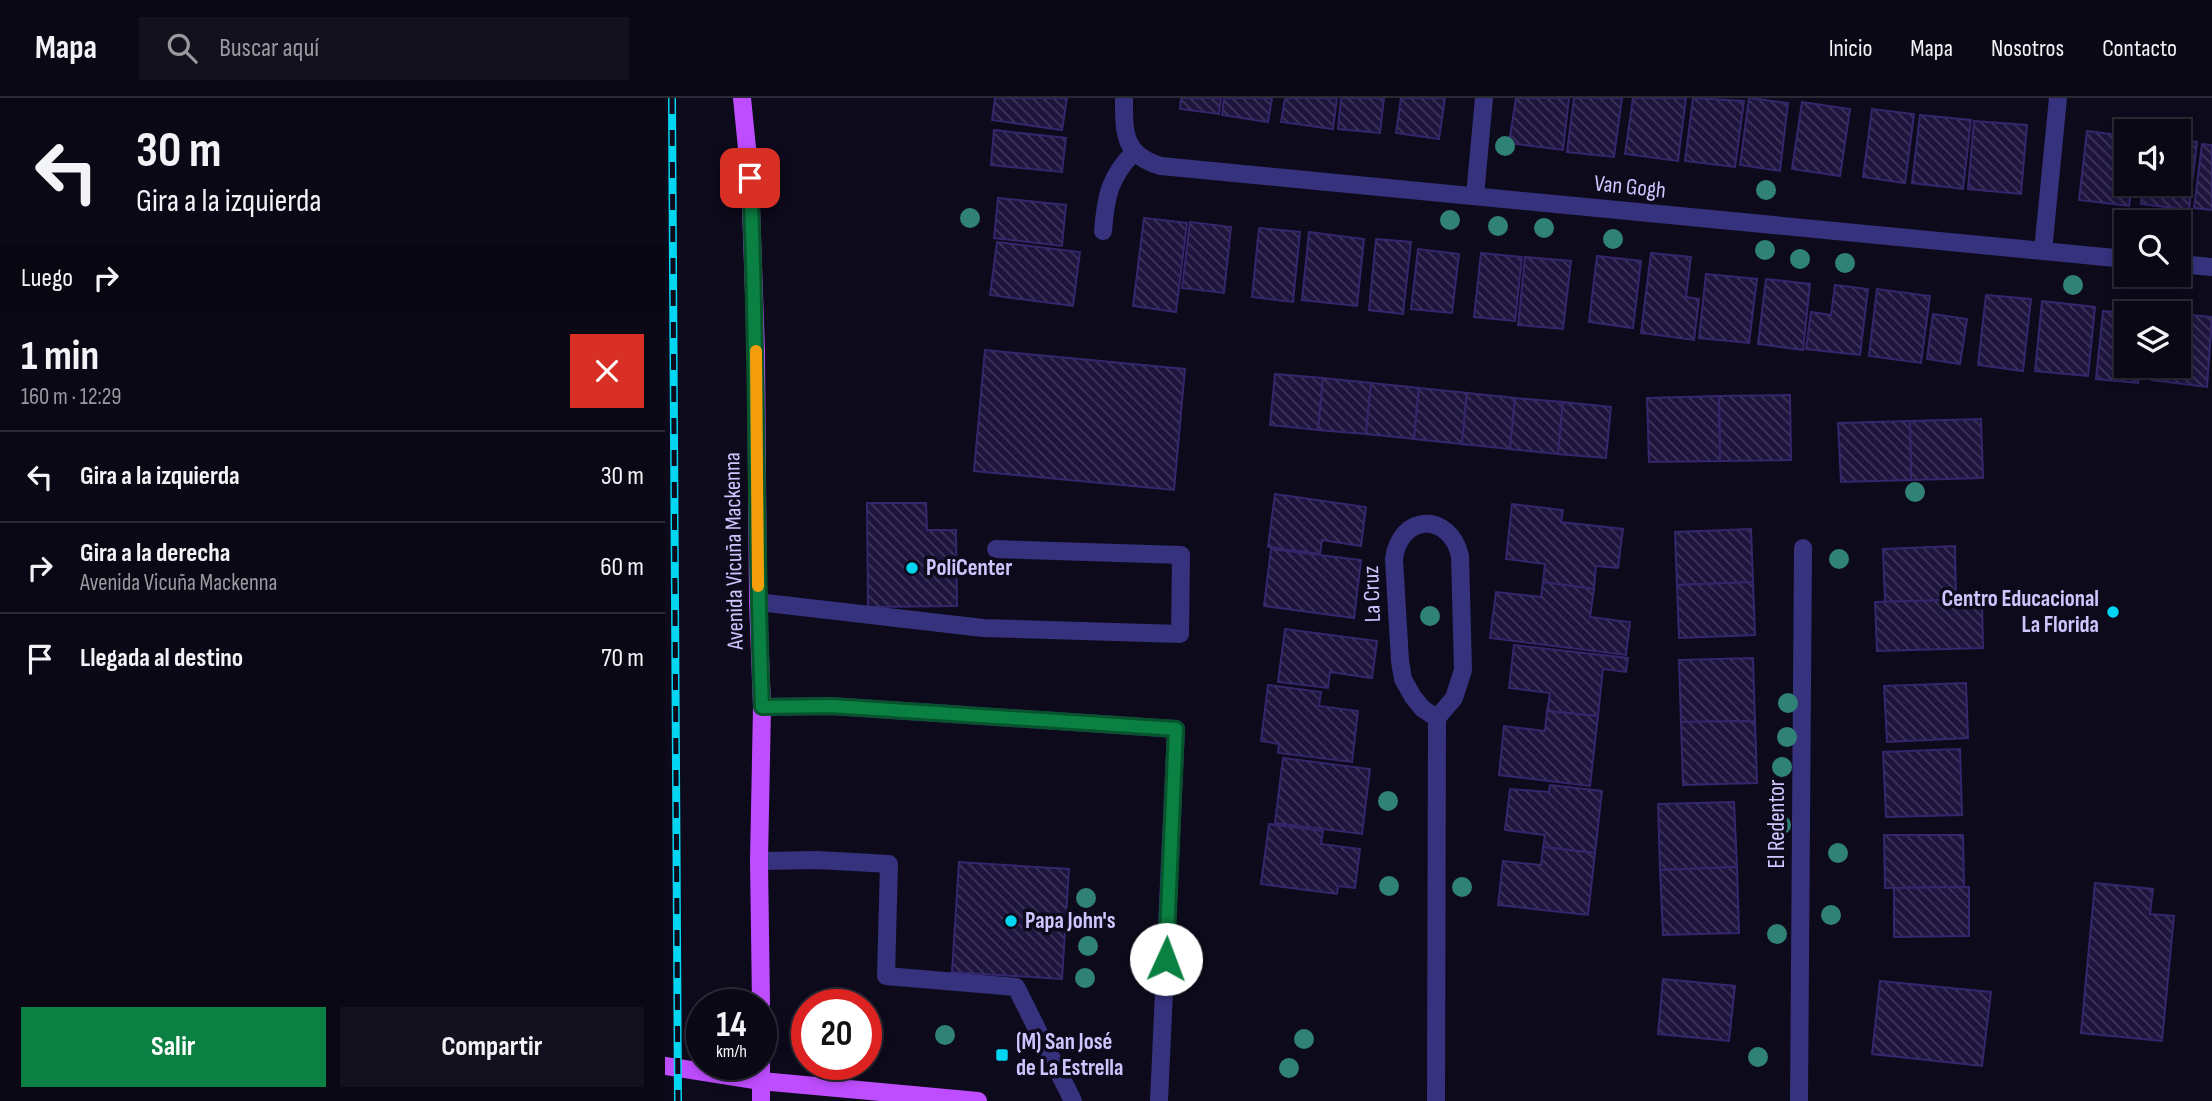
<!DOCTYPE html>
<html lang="es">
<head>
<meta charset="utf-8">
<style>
	body { margin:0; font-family:"Sofia Sans Condensed",sans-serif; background:#13111e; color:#f1f3f6; height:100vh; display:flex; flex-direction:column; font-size:26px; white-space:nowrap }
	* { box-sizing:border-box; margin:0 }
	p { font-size:23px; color:#999aa0 }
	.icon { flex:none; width:38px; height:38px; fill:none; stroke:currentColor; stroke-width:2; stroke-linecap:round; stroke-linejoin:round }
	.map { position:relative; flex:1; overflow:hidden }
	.drawer { display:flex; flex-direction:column; background:#0a0815; width:665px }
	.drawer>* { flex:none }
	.banner { background:#0a0815; color:#f1f3f6; overflow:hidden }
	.fabs { position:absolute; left:1449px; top:21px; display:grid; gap:14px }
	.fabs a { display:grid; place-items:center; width:77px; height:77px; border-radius:0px; background:#0a0815; box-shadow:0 4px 10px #0003,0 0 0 2px #2a2934; font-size:35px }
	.speed { position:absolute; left:21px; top:891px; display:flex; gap:14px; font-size:35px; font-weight:700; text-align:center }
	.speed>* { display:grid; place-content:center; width:91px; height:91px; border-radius:50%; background:#0a0815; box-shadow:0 4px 10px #0003,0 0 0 2px #2a2934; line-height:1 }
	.speed small { font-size:18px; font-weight:400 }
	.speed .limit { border:10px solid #d22; background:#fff; color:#111 }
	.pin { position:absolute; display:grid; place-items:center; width:60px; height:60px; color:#fff; margin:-30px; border-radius:14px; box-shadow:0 4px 10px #0006 }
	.me { position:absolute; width:77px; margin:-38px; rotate:2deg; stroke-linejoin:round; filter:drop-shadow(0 0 5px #0008) }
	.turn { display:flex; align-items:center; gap:24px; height:147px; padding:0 21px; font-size:32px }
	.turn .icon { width:91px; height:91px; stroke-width:2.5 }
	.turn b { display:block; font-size:49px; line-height:60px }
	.then { display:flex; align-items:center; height:66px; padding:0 21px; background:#0003; gap:14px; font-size:26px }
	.round { display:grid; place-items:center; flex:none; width:74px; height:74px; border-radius:0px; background:#13111e }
	.headline { display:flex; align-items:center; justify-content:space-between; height:119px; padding:0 21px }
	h1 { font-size:42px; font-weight:700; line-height:52px }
	.action { display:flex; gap:14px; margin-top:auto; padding:14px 21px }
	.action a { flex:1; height:80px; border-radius:0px; background:#0b8043; color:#fff; font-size:28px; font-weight:700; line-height:80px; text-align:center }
	.action a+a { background:#13111e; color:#f1f3f6 }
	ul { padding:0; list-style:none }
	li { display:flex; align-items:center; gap:21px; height:91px; padding:0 21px; border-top:2px solid #2a2934 }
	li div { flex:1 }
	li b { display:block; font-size:26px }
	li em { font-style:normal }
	header { display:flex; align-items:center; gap:42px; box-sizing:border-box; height:98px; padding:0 35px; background:#0a0815; border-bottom:2px solid #2a2934 }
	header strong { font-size:33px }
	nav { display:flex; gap:38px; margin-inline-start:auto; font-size:24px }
	.search { width:490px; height:63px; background:#13111e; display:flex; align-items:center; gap:18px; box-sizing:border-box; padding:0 24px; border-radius:0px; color:#999aa0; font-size:26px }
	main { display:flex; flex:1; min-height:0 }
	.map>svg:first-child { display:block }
</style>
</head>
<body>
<header>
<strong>Mapa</strong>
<div class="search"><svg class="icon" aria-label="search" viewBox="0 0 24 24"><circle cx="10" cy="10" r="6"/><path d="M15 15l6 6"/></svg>Buscar aquí</div>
<nav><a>Inicio</a><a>Mapa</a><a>Nosotros</a><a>Contacto</a></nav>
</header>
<main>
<section class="drawer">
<div class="banner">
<div class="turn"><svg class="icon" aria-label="left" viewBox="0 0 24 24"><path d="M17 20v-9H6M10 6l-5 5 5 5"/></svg><div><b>30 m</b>Gira a la izquierda</div></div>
<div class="then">Luego<svg class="icon" aria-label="right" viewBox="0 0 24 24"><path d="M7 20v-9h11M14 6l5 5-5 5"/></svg></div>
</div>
<div class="headline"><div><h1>1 min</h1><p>160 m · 12:29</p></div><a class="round" style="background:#d93025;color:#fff"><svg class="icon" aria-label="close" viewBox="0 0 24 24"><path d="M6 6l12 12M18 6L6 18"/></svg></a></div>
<ul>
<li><svg class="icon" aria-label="left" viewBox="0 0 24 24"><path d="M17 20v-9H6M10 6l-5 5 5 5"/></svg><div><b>Gira a la izquierda</b></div><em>30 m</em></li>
<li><svg class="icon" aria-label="right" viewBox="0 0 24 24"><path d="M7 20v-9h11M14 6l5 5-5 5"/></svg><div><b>Gira a la derecha</b><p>Avenida Vicuña Mackenna</p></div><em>60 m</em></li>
<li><svg class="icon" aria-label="arrive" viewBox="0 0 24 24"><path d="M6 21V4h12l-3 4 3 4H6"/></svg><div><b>Llegada al destino</b></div><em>70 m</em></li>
</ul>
<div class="action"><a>Salir</a><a>Compartir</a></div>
</section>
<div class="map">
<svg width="1547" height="1003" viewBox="0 0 1547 1003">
	<defs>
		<pattern id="building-back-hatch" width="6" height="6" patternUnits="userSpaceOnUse" patternTransform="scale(1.75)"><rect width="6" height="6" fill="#1e153e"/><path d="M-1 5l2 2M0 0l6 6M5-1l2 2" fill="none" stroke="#3e365b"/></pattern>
	</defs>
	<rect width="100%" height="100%" fill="#0d0a1c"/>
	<g fill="url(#building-back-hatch)" stroke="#35266c" stroke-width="2">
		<path d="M330 0H402L397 32 327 22Z"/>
		<path d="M516 0H556L554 16 515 11Z"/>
		<path d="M559 0H607L603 24 557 17Z"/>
		<path d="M620 0H672L668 31 616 24Z"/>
		<path d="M676 0H719L715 35 673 31Z"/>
		<path d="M736 0H780L774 41 731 35Z"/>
		<path d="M851 0H904L898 52 844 45Z"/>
		<path d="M909 0H957L949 59 902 54Z"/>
		<path d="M968 0H1021L1013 63 960 56Z"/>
		<path d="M1028 0 1079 3 1070 69 1020 63Z"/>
		<path d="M1084 0 1123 5 1115 73 1075 67Z"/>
		<path d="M1137 4 1185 11 1175 78 1127 71Z"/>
		<path d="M1207 11 1249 16 1240 85 1198 79Z"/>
		<path d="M1255 17 1306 22 1298 91 1247 85Z"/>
		<path d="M1309 23 1362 27 1356 96 1303 91Z"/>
		<path d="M329 32 401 40 397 74 326 67Z"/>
		<path d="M1422 33 1461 38V86H1467L1464 108 1414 102Z"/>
		<path d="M1514 42 1532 44 1524 112 1476 106 1478 86H1514Z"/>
		<path d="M1537 46 1547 47V112L1529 110Z"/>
		<path d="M333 100 401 107 397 148 329 140Z"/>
		<path d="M479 120 522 125 511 214 468 208Z"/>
		<path d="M525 124 566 129 559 195 517 190Z"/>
		<path d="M594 130 635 134 628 204 587 199Z"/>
		<path d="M644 134 699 141 692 208 637 202Z"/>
		<path d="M711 141 746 144 738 216 704 212Z"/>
		<path d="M332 144 415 154 408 208 325 197Z"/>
		<path d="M753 151 794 156 787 215 746 211Z"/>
		<path d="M816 155 857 159 850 223 809 219Z"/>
		<path d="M986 155 1026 159 1021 199 1034 201 1029 242 976 235Z"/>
		<path d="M932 158 976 163 968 230 924 224Z"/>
		<path d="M860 159 906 163 898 231 853 227Z"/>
		<path d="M1041 176 1092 181 1084 245 1034 240Z"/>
		<path d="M1101 181 1145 186 1138 252 1093 246Z"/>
		<path d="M1170 187 1203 191 1195 257 1141 251 1146 214 1166 217Z"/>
		<path d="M1212 191 1265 198 1256 265 1204 258Z"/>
		<path d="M1321 197 1366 201 1358 273 1313 267Z"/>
		<path d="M1377 203 1430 209 1423 278 1370 273Z"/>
		<path d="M1438 213 1461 215V268H1475L1473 285 1431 281Z"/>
		<path d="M1268 216 1302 221 1295 266 1262 261Z"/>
		<path d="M1514 216 1547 219 1542 289 1486 282 1488 268H1514Z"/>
		<path d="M320 252 520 271 509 392 309 373Z"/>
		<path d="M610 276 658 280 653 332 605 327Z"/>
		<path d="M658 280 706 285 701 336 653 332Z"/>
		<path d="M706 285 754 290 749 341 701 336Z"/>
		<path d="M754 290 802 295 797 346 749 341Z"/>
		<path d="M802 295 850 300 845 351 797 346Z"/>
		<path d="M1125 297 1126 362 1055 363 1054 298Z"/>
		<path d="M1054 298 1055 363 984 364 982 300Z"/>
		<path d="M850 300 898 304 893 356 845 351Z"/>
		<path d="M898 304 946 309 941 360 893 356Z"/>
		<path d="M1316 321 1318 380 1246 382 1245 323Z"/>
		<path d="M1245 323 1246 382 1176 384 1173 325Z"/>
		<path d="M610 396 701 409 696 448 657 442 655 456 603 449Z"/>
		<path d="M202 405H261L262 432H291L292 508 203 509Z"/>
		<path d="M847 406 898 412 896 424 958 431 953 470 931 468 929 491 878 484 880 466 841 461Z"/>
		<path d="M1086 431 1088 484 1012 487 1010 434Z"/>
		<path d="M1290 448 1291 502 1220 504 1218 451Z"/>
		<path d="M606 451 696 462 689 520 599 508Z"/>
		<path d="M878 484 929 491 925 519 965 524 961 557 825 540 831 494 876 499Z"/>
		<path d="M1088 484 1090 537 1014 540 1012 487Z"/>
		<path d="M1317 501 1318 550 1212 553 1210 504Z"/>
		<path d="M620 531 712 543 707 580 665 574 663 590 613 584Z"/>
		<path d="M849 547 963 560 961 574 938 571 933 618 882 613 885 595 844 590Z"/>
		<path d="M1088 560 1090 623 1016 624 1014 562Z"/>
		<path d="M1301 585 1303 640 1222 644 1219 588Z"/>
		<path d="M603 587 656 594 654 608 693 613 687 664 613 655 614 646 596 643Z"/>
		<path d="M882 613 933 618 925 688 834 677 839 628 880 633Z"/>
		<path d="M1090 623 1092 685 1018 687 1016 624Z"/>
		<path d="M1295 651 1297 717 1221 719 1218 654Z"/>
		<path d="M618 660 705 671 697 736 610 725Z"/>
		<path d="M885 687 937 693 930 755 878 749 880 737 840 732 845 691 884 694Z"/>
		<path d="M1069 704 1072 769 995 772 993 706Z"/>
		<path d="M604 726 658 733 656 746 695 751 690 790 673 788 672 796 596 786Z"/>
		<path d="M1219 737H1298L1299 789 1220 790Z"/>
		<path d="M878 749 930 755 923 817 833 807 838 763 876 767Z"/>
		<path d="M294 764 404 771 397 881 287 874Z"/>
		<path d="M1072 769 1074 835 998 837 995 772Z"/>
		<path d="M1430 785 1488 791 1485 816 1509 818 1497 943 1416 935Z"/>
		<path d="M1304 789V838L1229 839V790Z"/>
		<path d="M998 881 1070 888 1064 943 993 936Z"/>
		<path d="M1215 883 1326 894 1317 968 1207 956Z"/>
	</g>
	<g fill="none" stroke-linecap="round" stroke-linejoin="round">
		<g stroke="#36327e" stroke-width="18">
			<path d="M459 0C459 35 458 57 496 68L1461 161"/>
			<path d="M810 98 819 0"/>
			<path d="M438 133C441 98 444 80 469 54"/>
			<path d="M1378 153 1393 0"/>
			<path d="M1514 166 1547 169"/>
			<path d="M93 504 318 530 515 536 516 457 331 451"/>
			<path d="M97 609 166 608 511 631 494 1003"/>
			<path d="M94 763 152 762 224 766 221 878 351 889 408 1003"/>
			<path d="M771 1003 772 620 789 600 798 572 795 458C785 414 735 415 729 461L735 563 738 581 748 599 758 611 772 620"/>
			<path d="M1134 1003 1138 450"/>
		</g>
		<g stroke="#be4dff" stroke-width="18">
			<path d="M77 0 85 80 91 254 93 504 97 609 94 763 96 906"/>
			<path d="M0 968 96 983 313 1003"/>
			<path d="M96 1003V966"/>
		</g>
		<defs>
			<path id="rail" d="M7 0 13 1003"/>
		</defs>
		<use href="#rail" stroke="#00d6f1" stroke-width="8"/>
		<use href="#rail" stroke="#0d0a1c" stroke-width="5" stroke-dasharray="16" stroke-linecap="butt"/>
	</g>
	<g fill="#308276">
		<circle cx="840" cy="48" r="10"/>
		<circle cx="1101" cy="92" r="10"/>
		<circle cx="305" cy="120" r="10"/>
		<circle cx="785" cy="122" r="10"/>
		<circle cx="833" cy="128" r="10"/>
		<circle cx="879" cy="130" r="10"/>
		<circle cx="948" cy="141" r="10"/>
		<circle cx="1100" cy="152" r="10"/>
		<circle cx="1135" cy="161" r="10"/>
		<circle cx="1180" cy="165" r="10"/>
		<circle cx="1408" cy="187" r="10"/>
		<circle cx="1250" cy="394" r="10"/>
		<circle cx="1174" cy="461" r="10"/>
		<circle cx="765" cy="518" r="10"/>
		<circle cx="1123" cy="605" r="10"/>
		<circle cx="1122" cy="639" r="10"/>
		<circle cx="1117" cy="669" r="10"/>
		<circle cx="723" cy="703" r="10"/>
		<circle cx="1116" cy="727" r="10"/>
		<circle cx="1173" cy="755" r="10"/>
		<circle cx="724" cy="788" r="10"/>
		<circle cx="797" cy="789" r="10"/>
		<circle cx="421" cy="800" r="10"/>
		<circle cx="1166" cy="817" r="10"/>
		<circle cx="1112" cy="836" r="10"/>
		<circle cx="423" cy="848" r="10"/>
		<circle cx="420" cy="880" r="10"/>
		<circle cx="280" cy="937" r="10"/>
		<circle cx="639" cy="941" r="10"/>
		<circle cx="1093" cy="959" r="10"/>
		<circle cx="624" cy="970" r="10"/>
	</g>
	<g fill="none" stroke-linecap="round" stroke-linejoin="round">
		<defs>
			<path id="route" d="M85 80C93 257 90 433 97 609L166 608 511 631 501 861"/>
		</defs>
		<use href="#route" stroke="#07532c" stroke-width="18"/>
		<use href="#route" stroke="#0b8043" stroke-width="12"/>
		<path stroke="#f59e0b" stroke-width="12" d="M91 253 93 488"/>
	</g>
	<g fill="#00d6f1" stroke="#0d0a1c" stroke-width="2.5">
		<circle cx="247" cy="470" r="7"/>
		<circle cx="1448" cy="514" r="7"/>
		<circle cx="346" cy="823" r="7"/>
		<rect x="330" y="950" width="14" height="14" rx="3.5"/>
	</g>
	<g text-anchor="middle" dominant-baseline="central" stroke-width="7" stroke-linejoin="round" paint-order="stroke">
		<g font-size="23" fill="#cdc6ff" stroke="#0d0a1c">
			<text transform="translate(965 89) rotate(6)">Van Gogh</text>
			<text transform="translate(69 453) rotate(-91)">Avenida Vicuña Mackenna</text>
			<text transform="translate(707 496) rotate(-92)">La Cruz</text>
			<text transform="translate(1112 726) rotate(-90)">El Redentor</text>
		</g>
		<g font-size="23" font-weight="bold" fill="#cdc6ff" stroke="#0d0a1c" text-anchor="start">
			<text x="261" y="470">PoliCenter</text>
			<text x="1434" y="501" text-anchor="end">Centro Educacional<tspan x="1434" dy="26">La Florida</tspan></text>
			<text x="360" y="823">Papa John's</text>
			<text x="351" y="944">(M) San José<tspan x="351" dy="26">de La Estrella</tspan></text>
		</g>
	</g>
</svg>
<div class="fabs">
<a><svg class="icon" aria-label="sound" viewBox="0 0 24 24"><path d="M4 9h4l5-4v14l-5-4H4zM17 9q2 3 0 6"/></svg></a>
<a><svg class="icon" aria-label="search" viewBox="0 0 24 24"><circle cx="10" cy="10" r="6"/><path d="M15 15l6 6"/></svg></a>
<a><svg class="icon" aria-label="layers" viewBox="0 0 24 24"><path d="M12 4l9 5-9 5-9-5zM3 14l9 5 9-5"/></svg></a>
</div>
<div class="speed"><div>14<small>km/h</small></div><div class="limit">20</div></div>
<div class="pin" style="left:85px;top:80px;background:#d93025"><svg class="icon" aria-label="arrive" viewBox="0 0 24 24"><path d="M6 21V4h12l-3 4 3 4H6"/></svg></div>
<svg class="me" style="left:501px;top:861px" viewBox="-20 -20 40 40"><circle r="19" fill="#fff"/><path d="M0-13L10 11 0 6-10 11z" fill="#0b8043"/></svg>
</div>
</main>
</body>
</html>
